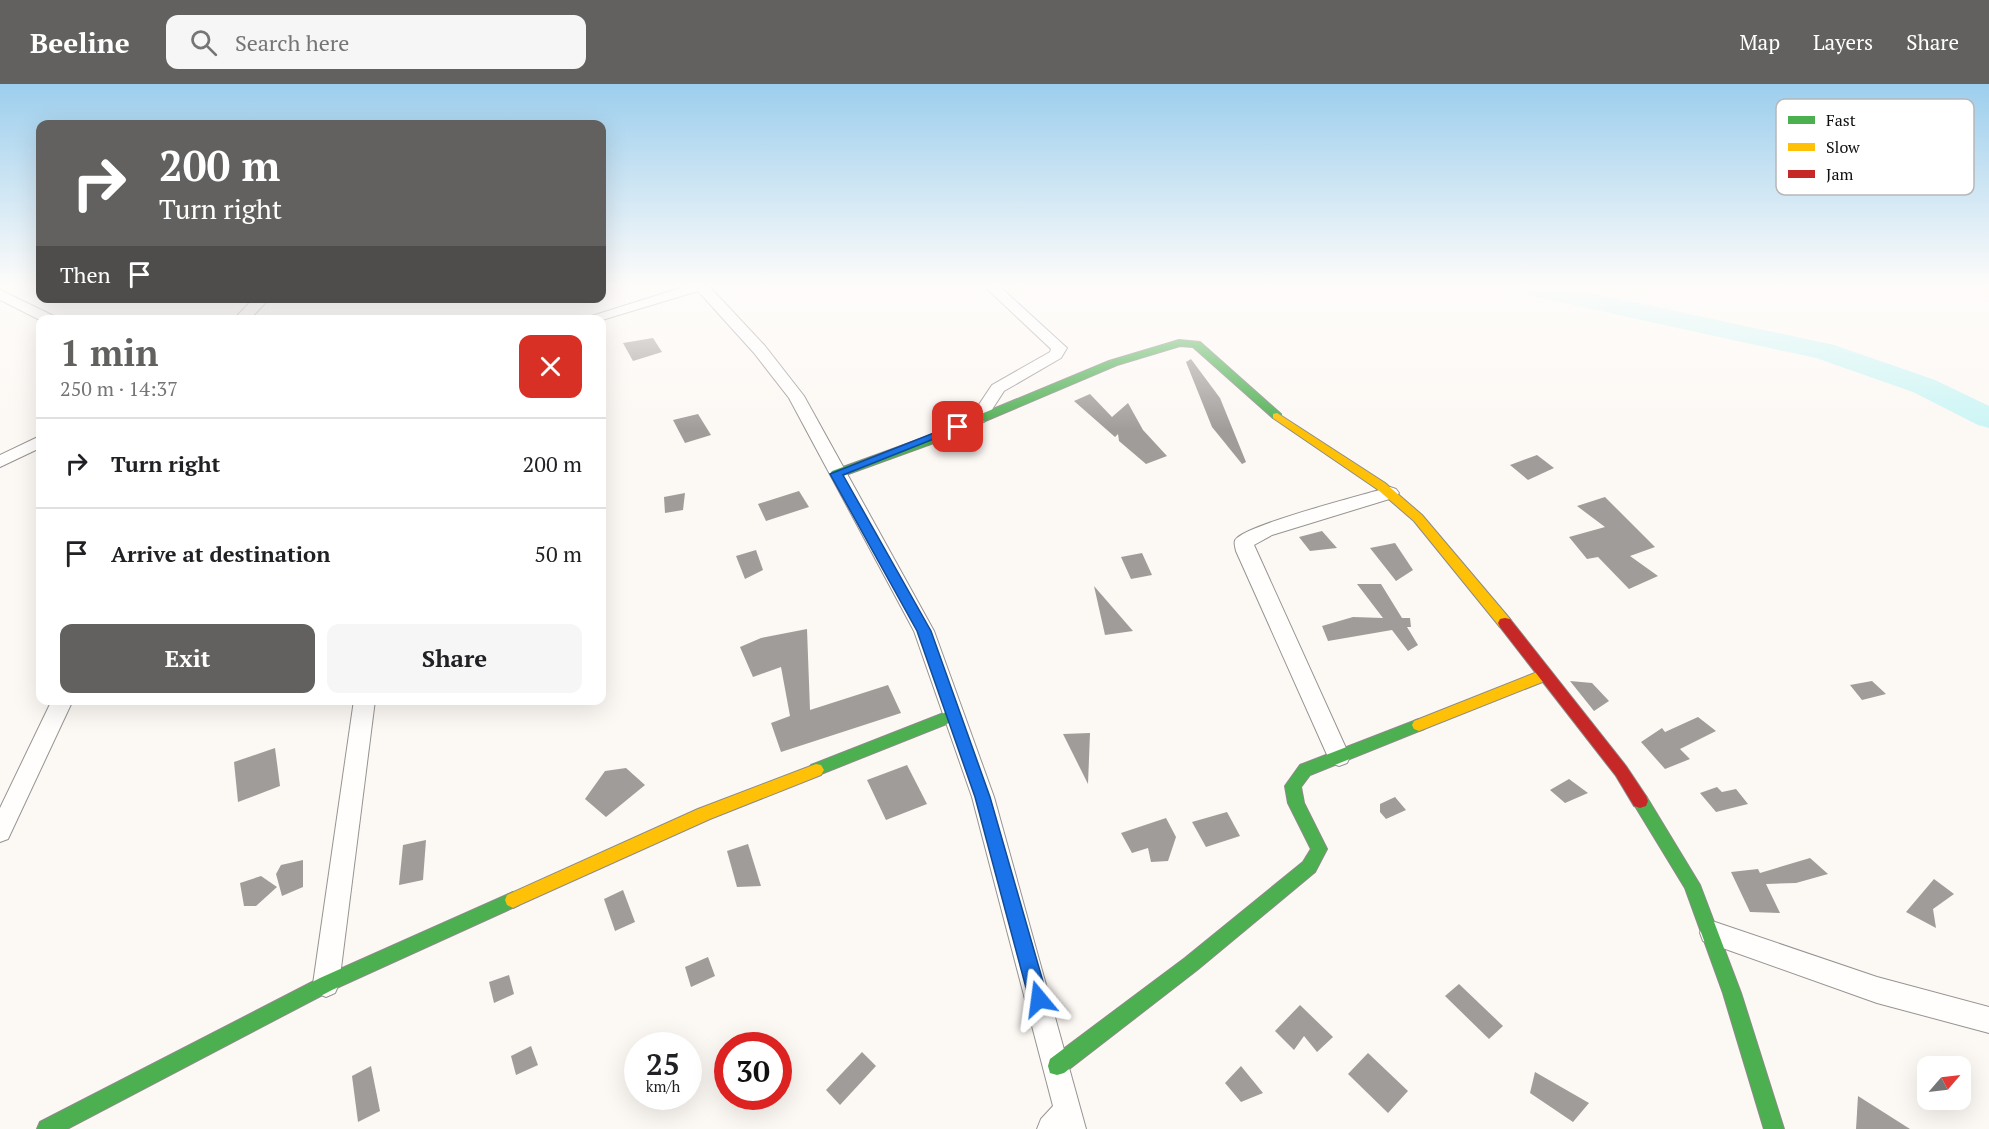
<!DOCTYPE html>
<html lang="en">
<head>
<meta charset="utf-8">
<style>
	body { margin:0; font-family:"PT Serif",serif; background:#f6f6f6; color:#202124; height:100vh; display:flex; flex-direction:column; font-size:22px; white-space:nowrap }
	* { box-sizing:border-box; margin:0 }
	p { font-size:20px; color:#757577 }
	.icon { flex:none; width:33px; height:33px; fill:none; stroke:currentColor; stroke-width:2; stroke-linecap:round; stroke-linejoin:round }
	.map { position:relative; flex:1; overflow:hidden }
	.drawer { position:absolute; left:36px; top:231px; width:570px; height:390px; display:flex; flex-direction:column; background:#fff; border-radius:12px; box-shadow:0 6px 24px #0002 }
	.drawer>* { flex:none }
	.banner { position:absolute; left:36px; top:36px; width:570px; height:183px; border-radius:12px; box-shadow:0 6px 24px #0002; background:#62615f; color:#fff; overflow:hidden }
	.needle { width:39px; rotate:62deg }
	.fabs { position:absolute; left:1917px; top:972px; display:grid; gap:12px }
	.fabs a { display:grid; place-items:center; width:54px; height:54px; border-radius:12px; background:#fff; box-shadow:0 6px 24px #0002; font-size:30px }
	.speed { position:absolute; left:624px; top:948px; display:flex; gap:12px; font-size:30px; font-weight:700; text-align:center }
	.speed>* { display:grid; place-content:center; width:78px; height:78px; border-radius:50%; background:#fff; box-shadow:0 6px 24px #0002; line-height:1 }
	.speed small { font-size:15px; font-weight:400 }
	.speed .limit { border:9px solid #d22; background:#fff; color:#111 }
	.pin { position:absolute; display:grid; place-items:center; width:51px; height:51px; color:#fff; margin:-26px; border-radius:12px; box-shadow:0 3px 9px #0006 }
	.me { position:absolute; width:66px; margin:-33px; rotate:344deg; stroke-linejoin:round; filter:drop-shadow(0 0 4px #0008) }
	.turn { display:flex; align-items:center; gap:21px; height:126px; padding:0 24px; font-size:27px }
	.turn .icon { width:78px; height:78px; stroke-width:2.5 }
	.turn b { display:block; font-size:42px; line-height:51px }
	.then { display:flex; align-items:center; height:57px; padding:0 24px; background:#0003; gap:12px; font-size:22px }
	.round { display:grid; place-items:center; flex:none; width:63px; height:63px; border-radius:12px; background:#f6f6f6 }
	.summary { display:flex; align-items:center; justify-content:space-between; height:102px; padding:0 24px }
	h1 { font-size:36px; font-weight:800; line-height:45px; color:#62615f }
	.cta { display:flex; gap:12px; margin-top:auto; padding:12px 24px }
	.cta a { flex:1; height:69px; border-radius:12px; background:#62615f; color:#fff; font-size:24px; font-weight:800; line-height:69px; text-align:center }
	.cta a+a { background:#f6f6f6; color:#202124 }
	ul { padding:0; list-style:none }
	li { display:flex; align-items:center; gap:18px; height:90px; padding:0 24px; border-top:2px solid #e0e0e0 }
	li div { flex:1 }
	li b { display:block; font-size:22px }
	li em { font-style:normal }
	header { display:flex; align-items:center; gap:36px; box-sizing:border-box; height:84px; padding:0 30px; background:#62615f; color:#fff }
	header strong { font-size:28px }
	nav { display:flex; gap:33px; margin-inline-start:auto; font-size:21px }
	.search { width:420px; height:54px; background:#f6f6f6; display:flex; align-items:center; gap:15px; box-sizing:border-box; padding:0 21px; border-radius:12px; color:#757577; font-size:22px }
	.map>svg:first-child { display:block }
</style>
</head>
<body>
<header>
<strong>Beeline</strong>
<div class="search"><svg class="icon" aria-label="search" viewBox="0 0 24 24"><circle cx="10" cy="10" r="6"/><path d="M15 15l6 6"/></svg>Search here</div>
<nav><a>Map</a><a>Layers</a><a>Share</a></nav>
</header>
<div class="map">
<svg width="1989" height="1045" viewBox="0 0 1989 1045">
	<rect width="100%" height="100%" fill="#fcf8f4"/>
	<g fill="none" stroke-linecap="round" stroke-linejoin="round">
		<path fill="#cbf5f5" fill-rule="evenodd" d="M1504 201H1554L1834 261 1935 296 1989 322V344L1978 341 1913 308 1816 274 1518 209 1508 207Z"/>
	</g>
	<g fill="#a09c99">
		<path d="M653 254 662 268 633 277 623 259Z"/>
		<path d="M1191 275 1220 314 1246 378 1242 380 1212 343 1186 278Z"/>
		<path d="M1090 310 1112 333 1128 319 1143 346 1167 372 1146 380 1119 357 1118 350 1115 353 1074 317Z"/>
		<path d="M698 330 711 351 685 359 673 336Z"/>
		<path d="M1537 371 1554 384 1528 396 1510 381Z"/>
		<path d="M799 407 809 423 766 437 758 420Z"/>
		<path d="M685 409 683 426 665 429 664 413Z"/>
		<path d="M1605 413 1655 463 1630 472 1658 492 1629 505 1598 473 1587 475 1569 453 1605 443 1577 422Z"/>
		<path d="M1322 447 1337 464 1310 467 1299 453Z"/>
		<path d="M1395 459 1413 486 1396 497 1370 464Z"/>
		<path d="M756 466 763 486 745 495 736 472Z"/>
		<path d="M1142 469 1152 491 1131 495 1121 473Z"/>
		<path d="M1357 500H1381L1402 534H1410L1411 543H1407L1418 561 1408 567 1392 546 1328 557 1322 542 1353 533 1383 534Z"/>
		<path d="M1094 502 1133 547 1105 551Z"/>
		<path d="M807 545 810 626 888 601 901 629 781 668 771 639 790 632 781 583 753 593 740 563 761 554Z"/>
		<path d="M1570 597 1592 599 1609 617 1594 627Z"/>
		<path d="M1872 597 1886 610 1862 616 1850 601Z"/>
		<path d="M1698 633 1716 647 1680 665 1690 675 1665 685 1641 658 1662 644 1665 648Z"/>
		<path d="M1090 649 1088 700 1063 650Z"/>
		<path d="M275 664 280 702 238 718 234 678Z"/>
		<path d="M907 681 927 720 886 736 867 696Z"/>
		<path d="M626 684 645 701 606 733 585 715 605 687Z"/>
		<path d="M1569 695 1588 709 1565 719 1550 706Z"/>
		<path d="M1717 703 1722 708 1736 705 1748 720 1716 728 1700 709Z"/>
		<path d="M1395 713 1406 726 1386 735 1380 728V720Z"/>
		<path d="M1227 728 1240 752 1206 763 1192 738Z"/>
		<path d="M1166 734 1176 753 1168 777 1151 778 1148 764 1132 769 1121 749Z"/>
		<path d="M426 756 423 796 399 801 403 761Z"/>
		<path d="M748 760 761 802 737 803 727 767Z"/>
		<path d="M1810 774 1828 790 1796 799 1766 800 1780 829 1750 828 1731 788 1758 785 1760 789Z"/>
		<path d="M303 776V803L282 812 276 790 281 781Z"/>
		<path d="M261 792 277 803 256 822H244L240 799Z"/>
		<path d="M1934 795 1954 810 1933 825 1936 844 1906 828Z"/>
		<path d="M623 806 635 838 615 847 604 815Z"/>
		<path d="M708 873 715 892 691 903 685 883Z"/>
		<path d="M509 891 514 910 494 919 489 898Z"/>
		<path d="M1459 900 1503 942 1489 955 1445 912Z"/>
		<path d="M1300 921 1333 953 1317 968 1304 952 1294 966 1275 947Z"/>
		<path d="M531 962 538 981 516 991 511 972Z"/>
		<path d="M862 968 876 982 840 1021 826 1006Z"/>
		<path d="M1368 969 1408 1007 1388 1029 1348 990Z"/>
		<path d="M371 982 380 1027 358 1038 352 992Z"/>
		<path d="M1241 982 1263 1009 1241 1018 1225 999Z"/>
		<path d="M1535 988 1589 1019 1573 1038 1530 1009Z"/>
		<path d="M1858 1012 1910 1045H1856Z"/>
	</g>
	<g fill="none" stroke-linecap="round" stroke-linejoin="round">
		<defs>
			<g id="street">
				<path d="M690 201H708L765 262 804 312 934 547 994 713 1086 1045H1037L1041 1035 1053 1022 972 713 914 547 789 314 754 269 698 207 602 236H579Z"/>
				<path d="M983 201H998L1067 264 1061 274 1004 307 984 338 978 339 970 334 992 301 1050 268 1051 265Z"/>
				<path d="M0 206 56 233 58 236H40L0 216Z"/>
				<path d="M254 214H270L249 236H233Z"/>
				<path d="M40 352V364L0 383V371Z"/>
				<path d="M1390 403 1396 405 1399 409 1396 413 1272 451 1254 461 1350 673 1347 679 1339 682 1331 679 1328 673 1236 467C1235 462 1233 457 1237 454 1253 439 1363 411 1390 403Z"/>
				<path d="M52 616H73L8 755 0 758V724Z"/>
				<path d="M354 616H375L339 900 335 909 326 913 317 909 313 900Z"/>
				<path d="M1712 837 1877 893 1989 923V949L1877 919 1703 857 1700 849 1703 841Z"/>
			</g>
			<g id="fast">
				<path d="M1179 256 1200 258 1281 330V334H1273L1193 263 1180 262 1117 281 931 360 840 393 836 394 830 390 832 387 923 354 1109 277Z"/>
				<path d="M954 625 959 627 961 631 959 635 816 692 811 691 808 686 811 681Z"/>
				<path d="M1419 635 1424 637 1426 641 1424 645 1310 691 1301 703 1304 719 1327 765 1315 788 1197 886 1064 989 1057 991 1050 989 1048 982 1050 975 1185 874 1303 778 1311 765 1288 719 1285 702 1300 681Z"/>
				<path d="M1640 710 1646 712 1700 801 1741 909 1784 1045H1764L1723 909 1685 804 1632 717 1634 712Z"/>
				<path d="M513 808 519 811 521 816 519 821 332 906 67 1045H37L40 1038 320 894Z"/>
			</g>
			<g id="slow">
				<path d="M1277 329 1385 399 1422 431 1510 535 1512 539 1510 543H1500L1414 437 1377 405 1273 334V330Z"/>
				<path d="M1545 585 1550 587 1552 591 1550 595 1419 647 1414 645 1412 641 1414 637Z"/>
				<path d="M816 680 821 681 824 686 821 691 710 735 519 821 513 824 507 821 505 816 507 811 698 725Z"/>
			</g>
			<path id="jam" d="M1505 534 1510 535 1626 682 1646 712 1648 717 1646 722 1640 724 1634 722 1616 692 1500 543 1498 539 1500 535Z"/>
		</defs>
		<use href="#street" stroke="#969492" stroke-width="2"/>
		<use href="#fast" stroke="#8c8b89" stroke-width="2"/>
		<use href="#slow" stroke="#8c8b89" stroke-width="2"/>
		<use href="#jam" stroke="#8c8b89" stroke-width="2"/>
		<use href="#street" fill="#fffefd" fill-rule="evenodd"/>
		<use href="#fast" fill="#4caf50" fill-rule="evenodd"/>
		<use href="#slow" fill="#ffc107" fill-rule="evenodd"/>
		<use href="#jam" fill="#c62828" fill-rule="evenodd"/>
	</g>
	<linearGradient id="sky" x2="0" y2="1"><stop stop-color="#9cceed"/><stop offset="0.58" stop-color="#fefcfa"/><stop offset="1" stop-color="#fefcfa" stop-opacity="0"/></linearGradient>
	<rect width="1989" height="347" fill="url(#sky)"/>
	<path fill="#1a73e8" stroke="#114b97" stroke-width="1.5" d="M954 341 964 343 843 391 931 547 990 713 1048 915 1045 921 1039 924 1032 921 1029 915 975 713 917 547 830 390Z"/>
	<rect x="1776" y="15" width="198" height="96" rx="9" fill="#fff" stroke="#b7b7b7" stroke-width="1.5"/>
	<rect x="1788" y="32" width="27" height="8" fill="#4caf50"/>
	<rect x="1788" y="59" width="27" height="8" fill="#ffc107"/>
	<rect x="1788" y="86" width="27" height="8" fill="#c62828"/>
	<g font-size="16" fill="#0f0f0f">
		<text x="1826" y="42">Fast</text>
		<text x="1826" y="69">Slow</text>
		<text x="1826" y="96">Jam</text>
	</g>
</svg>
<div class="fabs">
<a><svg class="needle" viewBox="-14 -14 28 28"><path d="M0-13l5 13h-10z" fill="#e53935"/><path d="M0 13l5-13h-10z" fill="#757577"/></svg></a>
</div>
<div class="speed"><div>25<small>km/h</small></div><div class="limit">30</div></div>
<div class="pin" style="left:958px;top:343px;background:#d93025"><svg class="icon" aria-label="arrive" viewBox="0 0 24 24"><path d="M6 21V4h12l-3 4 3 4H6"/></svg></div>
<svg class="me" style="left:1039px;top:915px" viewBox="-20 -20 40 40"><path d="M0-17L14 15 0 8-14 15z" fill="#1a73e8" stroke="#fff" stroke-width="4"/></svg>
<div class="banner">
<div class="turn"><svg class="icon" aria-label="right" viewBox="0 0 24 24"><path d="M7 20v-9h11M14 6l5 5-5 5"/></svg><div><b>200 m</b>Turn right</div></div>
<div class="then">Then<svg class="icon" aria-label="arrive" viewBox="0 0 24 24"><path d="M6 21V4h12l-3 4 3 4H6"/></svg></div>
</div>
<section class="drawer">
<div class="summary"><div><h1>1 min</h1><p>250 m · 14:37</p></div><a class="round" style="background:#d93025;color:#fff"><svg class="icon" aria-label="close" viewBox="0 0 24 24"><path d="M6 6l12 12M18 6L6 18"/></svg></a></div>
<ul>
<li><svg class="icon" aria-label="right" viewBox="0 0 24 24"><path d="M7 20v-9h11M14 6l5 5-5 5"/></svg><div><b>Turn right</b></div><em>200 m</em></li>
<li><svg class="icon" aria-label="arrive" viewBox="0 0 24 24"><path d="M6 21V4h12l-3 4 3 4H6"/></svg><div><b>Arrive at destination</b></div><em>50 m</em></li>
</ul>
<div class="cta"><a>Exit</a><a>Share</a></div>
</section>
</div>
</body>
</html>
